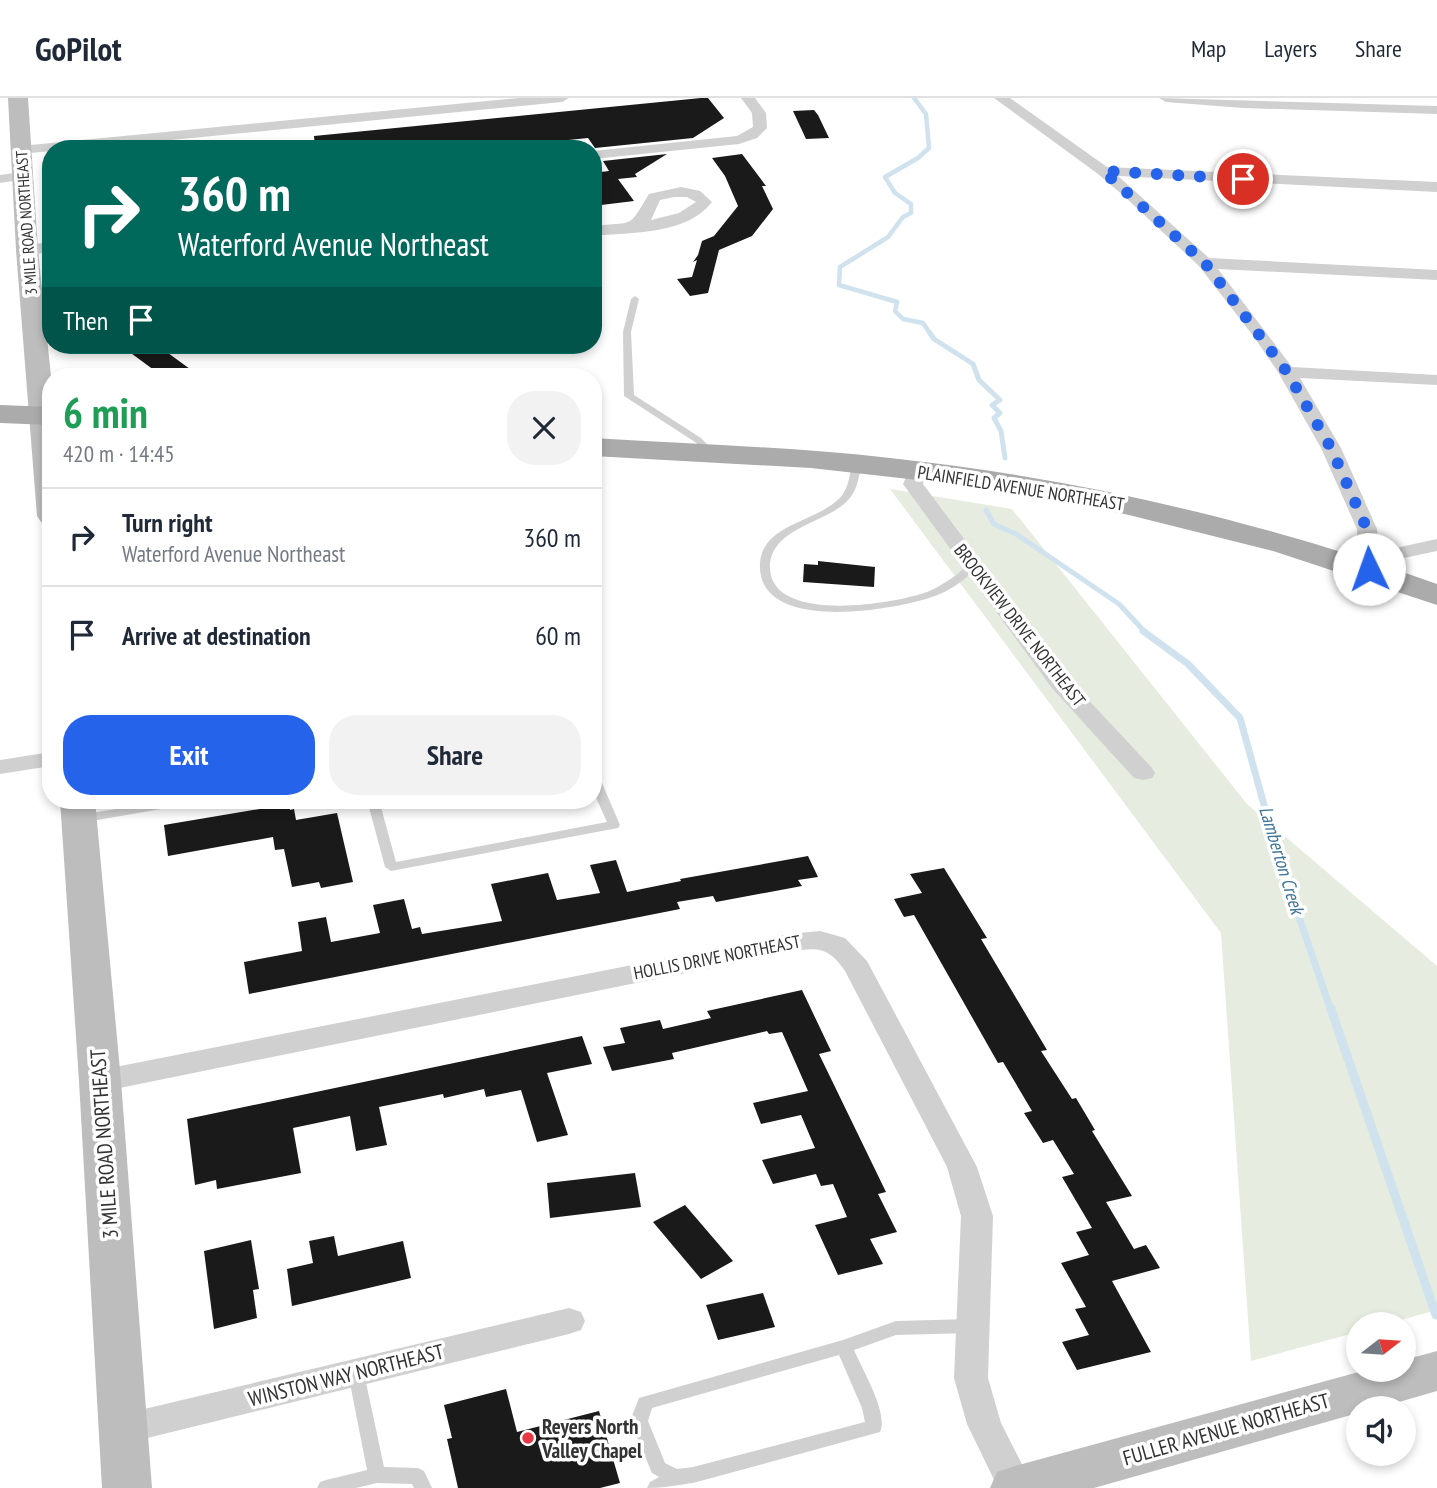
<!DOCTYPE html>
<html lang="en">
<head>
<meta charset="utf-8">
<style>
	body { margin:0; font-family:"PT Sans Narrow",sans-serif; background:#f2f2f3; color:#1f2937; height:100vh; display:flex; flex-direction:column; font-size:26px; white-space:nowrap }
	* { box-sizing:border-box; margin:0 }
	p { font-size:23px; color:#747a83 }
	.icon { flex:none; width:38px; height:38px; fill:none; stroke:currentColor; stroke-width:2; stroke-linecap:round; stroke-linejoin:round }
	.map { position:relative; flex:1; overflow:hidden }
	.sheet { position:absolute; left:42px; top:270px; width:560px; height:441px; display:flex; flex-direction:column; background:#fff; border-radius:28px; box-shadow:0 4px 10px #0003 }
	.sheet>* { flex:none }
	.top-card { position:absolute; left:42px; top:42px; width:560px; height:214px; border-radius:28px; box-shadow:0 4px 10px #0003; background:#00695c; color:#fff; overflow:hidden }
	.needle { width:46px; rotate:73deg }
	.fabs { position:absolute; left:1346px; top:1214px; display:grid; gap:14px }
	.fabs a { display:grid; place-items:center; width:70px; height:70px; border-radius:50%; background:#fff; box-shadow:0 4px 10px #0003; font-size:35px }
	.pin { position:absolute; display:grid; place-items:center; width:60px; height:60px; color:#fff; margin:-30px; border:4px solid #fff; border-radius:50%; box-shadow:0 2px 7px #0007 }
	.me { position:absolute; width:77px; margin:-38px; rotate:357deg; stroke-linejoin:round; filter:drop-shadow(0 0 5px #0008) }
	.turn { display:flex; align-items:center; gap:24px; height:147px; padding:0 21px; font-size:32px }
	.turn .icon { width:91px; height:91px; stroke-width:2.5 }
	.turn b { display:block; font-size:49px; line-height:60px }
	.then { display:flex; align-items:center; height:66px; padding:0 21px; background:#0003; gap:14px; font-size:26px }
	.round { display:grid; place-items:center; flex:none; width:74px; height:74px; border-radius:28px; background:#f2f2f3 }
	.head { display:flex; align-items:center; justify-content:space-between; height:119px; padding:0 21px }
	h1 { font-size:42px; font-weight:700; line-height:52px; color:#1e9e55 }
	.action { display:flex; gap:14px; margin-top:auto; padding:14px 21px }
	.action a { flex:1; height:80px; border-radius:28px; background:#2563eb; color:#fff; font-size:28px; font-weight:700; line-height:80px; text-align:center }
	.action a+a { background:#f2f2f3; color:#1f2937 }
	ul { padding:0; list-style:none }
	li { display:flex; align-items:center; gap:21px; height:98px; padding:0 21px; border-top:2px solid #e0e1e3 }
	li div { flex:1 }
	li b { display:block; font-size:26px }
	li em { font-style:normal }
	header { display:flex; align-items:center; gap:42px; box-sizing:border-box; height:98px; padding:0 35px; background:#fff; border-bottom:2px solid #e0e1e3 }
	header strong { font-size:33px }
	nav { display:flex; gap:38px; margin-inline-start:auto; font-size:24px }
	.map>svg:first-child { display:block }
</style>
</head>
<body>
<header>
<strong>GoPilot</strong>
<nav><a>Map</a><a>Layers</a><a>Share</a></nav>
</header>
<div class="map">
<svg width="1437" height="1390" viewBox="0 0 1437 1390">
	<rect width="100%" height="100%" fill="#fff"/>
	<path fill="#e6ecdf" d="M890 391 1012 411 1247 706 1437 868V1212L1383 1227H1358V1234L1251 1263 1221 835Z"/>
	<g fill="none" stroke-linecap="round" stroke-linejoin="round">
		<path stroke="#cfe2ee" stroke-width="4.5" d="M914 0 926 16 929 50 918 60 885 79 895 95 911 106V115L903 119 888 139 840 169 839 187 897 204 895 213 903 221 923 225 931 237"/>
		<g stroke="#cfe2ee" stroke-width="5">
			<path d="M930 235 934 241 973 266 979 282 1000 302 992 307 1000 315 994 320 1001 333 1005 360"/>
			<path d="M986 412 994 426 1016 436 1119 506 1146 535"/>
		</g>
		<path stroke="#cfe2ee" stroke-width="7" d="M1143 533 1188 566 1240 620 1277 754 1331 913"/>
		<path stroke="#cfe2ee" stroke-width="9" d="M1331 911 1436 1217"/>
	</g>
	<g fill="#1a1a1a">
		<path d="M701 0H708L724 20 693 40 595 50 588 40 481 51H315L314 38Z"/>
		<path d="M814 12 818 17 829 40 806 41 793 13Z"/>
		<path d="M667 56 635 76 637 79 618 81 634 103 593 108V75L609 73 603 63Z"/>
		<path d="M742 56 766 88H762L773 111 752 138 719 152 708 195 690 198 677 181 692 179 697 162 693 164 698 157 702 143 714 138 738 108 725 78 712 60Z"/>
		<path d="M120 247H157L190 271 162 278Z"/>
		<path d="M818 463 875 469 874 489 803 484 804 466 818 467Z"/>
		<path d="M289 706 290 712 294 711 296 722 337 715 353 784 321 790 319 784 292 789 284 751 275 752 273 739 168 758 164 727Z"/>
		<path d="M808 758 818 779 798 782 802 788 716 804 713 798 677 804 680 811 249 896 244 864 302 853 298 824 326 819 331 844 380 835 373 807 404 801 412 831 420 829 422 836 502 823 491 786 548 775 557 802 600 795 590 767 616 762 627 794 681 783 680 781Z"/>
		<path d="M944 770 987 840 981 841 1047 952 1041 953 1072 1001 1076 1000 1095 1032 1092 1033 1132 1098 1106 1104 1134 1151 1146 1147 1160 1170 1112 1183 1151 1254 1077 1272 1062 1244 1089 1237 1075 1211 1086 1209 1061 1165 1089 1157 1076 1134 1092 1130 1062 1079 1074 1076 1053 1042 1043 1045 1024 1015 1032 1013 1003 964 998 965 914 817 904 819 894 801 922 795 910 776Z"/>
		<path d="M802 892 831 953 819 956 886 1094 878 1096 897 1134 870 1141 883 1166 838 1177 815 1127 847 1119 833 1086 821 1088 816 1076 773 1086 762 1062 815 1050 801 1017 761 1026 753 1005 808 993 782 934 769 936 767 933 672 955 674 961 612 973 603 949 625 945 620 930 660 922 663 931 711 920 707 913Z"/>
		<path d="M582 938 592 966 547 975 568 1037 537 1044 521 992 486 999 484 991 444 1000 443 996 379 1009 387 1047 356 1053 350 1018 293 1030 301 1075 217 1091 216 1082 195 1087 187 1021Z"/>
		<path d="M635 1075 641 1109 550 1120 547 1085Z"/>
		<path d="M685 1107 733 1163 701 1181 653 1124Z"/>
		<path d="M334 1138 338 1158 403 1143 411 1180 292 1208 287 1171 313 1165 309 1143Z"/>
		<path d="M251 1142 259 1191 253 1192 257 1220 214 1231 204 1153Z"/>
		<path d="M763 1195 775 1229 718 1242 706 1207Z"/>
		<path d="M506 1291 517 1334 599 1313 620 1385 600 1390H458L447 1341 452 1340 444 1307Z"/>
	</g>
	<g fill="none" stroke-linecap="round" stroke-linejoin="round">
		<g fill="#d0d0d0" fill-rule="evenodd">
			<path d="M635 198 639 201 631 234 634 297 701 340 715 354V358H709L695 344 624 298 623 234 631 201Z"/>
			<path d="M857 362 862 365C859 377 858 390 850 400 829 426 769 428 770 471 773 526 894 506 927 494 937 490 946 484 955 478 960 475 966 466 972 465 973 465 975 466 977 466L978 468 977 470C964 482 949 494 932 499 894 512 764 535 760 471 757 424 822 425 843 396 849 387 850 375 852 365Z"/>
			<path d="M593 674 599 678 620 727 618 730 391 773 385 769 367 702H379L396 764 607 724 593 693Z"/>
			<path d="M169 702H196L190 706 80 725 74 721 80 717Z"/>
			<path d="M971 1221 977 1223 979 1228 977 1233 971 1235 896 1237 854 1252C862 1271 889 1316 880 1334L693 1385C677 1387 664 1390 647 1390L650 1384 659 1379 652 1375 630 1323 639 1300 843 1242 896 1223ZM839 1257 862 1310 865 1324 693 1369 677 1371 665 1365 648 1323 652 1310Z"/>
			<path d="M356 1268 362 1270 364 1275 384 1369 418 1370 424 1373 432 1390H414L412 1386 377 1385 356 1390H317L320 1384 326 1382 367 1372 348 1275 350 1270Z"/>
		</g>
		<g fill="#d0d0d0" fill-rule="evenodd">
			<path d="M519 0H569L562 4 78 51H51V53L20 56 13 52 20 48Z"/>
			<path d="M741 0H755L766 15 767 30 757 40 739 46 593 61V53L737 38 753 29 752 15Z"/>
			<path d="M994 0H1010L1107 69 1437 84V94L1118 78 1209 160 1437 172V182L1218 171 1292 269 1437 277V287L1300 280 1341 350 1377 431 1379 457 1391 451 1437 441V453L1404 460 1376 475H1362L1358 471 1357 431 1321 350 1278 274 1254 239 1199 168 1125 99 1098 76Z"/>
			<path d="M1159 0 1437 8V16L1243 10 1166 4Z"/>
			<path d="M22 74 27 75 29 78 27 81 0 85V77Z"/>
			<path d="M681 89 700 93 712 104C687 137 631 134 593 138V128C636 123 627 132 649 96ZM674 99H687L696 104 679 115 651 122 660 102Z"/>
			<path d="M51 144V154L27 157 19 152 27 147Z"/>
			<path d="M918 366 928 372 923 386 1068 580 1152 670 1155 675 1152 680 1143 682 1134 680 1052 590 903 386 911 368Z"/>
			<path d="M51 654V668L0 676V662Z"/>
			<path d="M820 833 845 840 867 863 977 1069 993 1118 988 1280 1001 1325 1034 1390H998L967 1326 954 1280 961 1118 947 1069 845 873C828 848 817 849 789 854L100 994 90 990 86 983 90 976 100 972 789 836Z"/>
			<path d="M569 1210 581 1214 585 1223 581 1232 569 1236 123 1346 111 1341 106 1331 111 1321 123 1316Z"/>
		</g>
		<g fill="#bdbdbd" fill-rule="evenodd">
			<path d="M8 0H28L38 152 51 278V427L41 424 37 418 16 152Z"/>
			<path d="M60 702H95L121 983 152 1390H102L79 983Z"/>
			<path d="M1437 1253V1293L1375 1311H1358V1315L1094 1390H990L997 1374 1015 1368 1366 1272H1404V1262Z"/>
		</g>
		<g fill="#ababab" fill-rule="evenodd">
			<path d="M0 307 51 309V327L0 325Z"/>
			<path d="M593 340C692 346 791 349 890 360 1077 380 1260 423 1437 486V507L1273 453 1129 417 1050 401 971 388 811 370 593 358Z"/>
		</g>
	</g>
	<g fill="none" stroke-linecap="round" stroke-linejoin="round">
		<path stroke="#2563eb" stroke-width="12" stroke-dasharray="0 21.6" d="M1243 81 1103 73 1205 165 1287 274 1331 350 1367 431 1369 471"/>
	</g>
	<circle fill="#e63946" stroke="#fff" stroke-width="2.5" cx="528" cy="1340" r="7"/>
	<g text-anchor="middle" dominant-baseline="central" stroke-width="7" stroke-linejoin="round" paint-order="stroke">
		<g font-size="16" fill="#333" stroke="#fff">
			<text transform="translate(26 125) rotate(-94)">3 MILE ROAD NORTHEAST</text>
		</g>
		<g font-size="18" fill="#333" stroke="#fff">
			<text transform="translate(1021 390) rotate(9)">PLAINFIELD AVENUE NORTHEAST</text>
			<text transform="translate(1020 527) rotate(52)">BROOKVIEW DRIVE NORTHEAST</text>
			<text transform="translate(717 859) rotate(-11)">HOLLIS DRIVE NORTHEAST</text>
		</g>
		<g font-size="19" font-style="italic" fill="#3f7597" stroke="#fff">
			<text transform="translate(1282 762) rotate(73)">Lamberton Creek</text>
		</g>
		<g font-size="21" fill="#333" stroke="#fff">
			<text transform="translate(104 1046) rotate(-94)">3 MILE ROAD NORTHEAST</text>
			<text transform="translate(346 1277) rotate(-14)">WINSTON WAY NORTHEAST</text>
			<text transform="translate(1226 1331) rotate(-16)">FULLER AVENUE NORTHEAST</text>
		</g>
		<g font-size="21" font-weight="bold" fill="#333" stroke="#fff" text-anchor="start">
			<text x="542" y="1328">Reyers North<tspan x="542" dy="24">Valley Chapel</tspan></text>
		</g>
	</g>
</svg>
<div class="fabs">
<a><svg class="needle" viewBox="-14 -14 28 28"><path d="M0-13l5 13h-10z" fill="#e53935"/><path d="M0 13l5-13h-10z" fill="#747a83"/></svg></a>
<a><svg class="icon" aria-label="sound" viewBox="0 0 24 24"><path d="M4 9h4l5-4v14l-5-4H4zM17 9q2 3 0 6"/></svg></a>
</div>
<div class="pin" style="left:1243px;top:81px;background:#d93025"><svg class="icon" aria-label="arrive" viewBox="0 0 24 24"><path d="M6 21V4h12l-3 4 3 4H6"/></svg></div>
<svg class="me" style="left:1369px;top:471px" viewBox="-20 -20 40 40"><circle r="19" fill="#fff"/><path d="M0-13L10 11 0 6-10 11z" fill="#2563eb"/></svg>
<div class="top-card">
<div class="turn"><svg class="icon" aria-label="right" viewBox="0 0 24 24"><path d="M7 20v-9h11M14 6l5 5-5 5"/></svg><div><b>360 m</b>Waterford Avenue Northeast</div></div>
<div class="then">Then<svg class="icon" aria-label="arrive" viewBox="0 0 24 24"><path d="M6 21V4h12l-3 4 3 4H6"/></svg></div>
</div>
<section class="sheet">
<div class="head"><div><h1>6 min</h1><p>420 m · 14:45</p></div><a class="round"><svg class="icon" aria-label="close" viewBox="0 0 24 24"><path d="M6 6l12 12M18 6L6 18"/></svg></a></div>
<ul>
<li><svg class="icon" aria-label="right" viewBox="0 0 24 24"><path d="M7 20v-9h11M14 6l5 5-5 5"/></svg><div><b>Turn right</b><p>Waterford Avenue Northeast</p></div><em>360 m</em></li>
<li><svg class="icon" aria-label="arrive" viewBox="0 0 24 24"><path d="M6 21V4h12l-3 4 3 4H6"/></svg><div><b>Arrive at destination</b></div><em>60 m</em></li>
</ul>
<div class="action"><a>Exit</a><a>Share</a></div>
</section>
</div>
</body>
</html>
